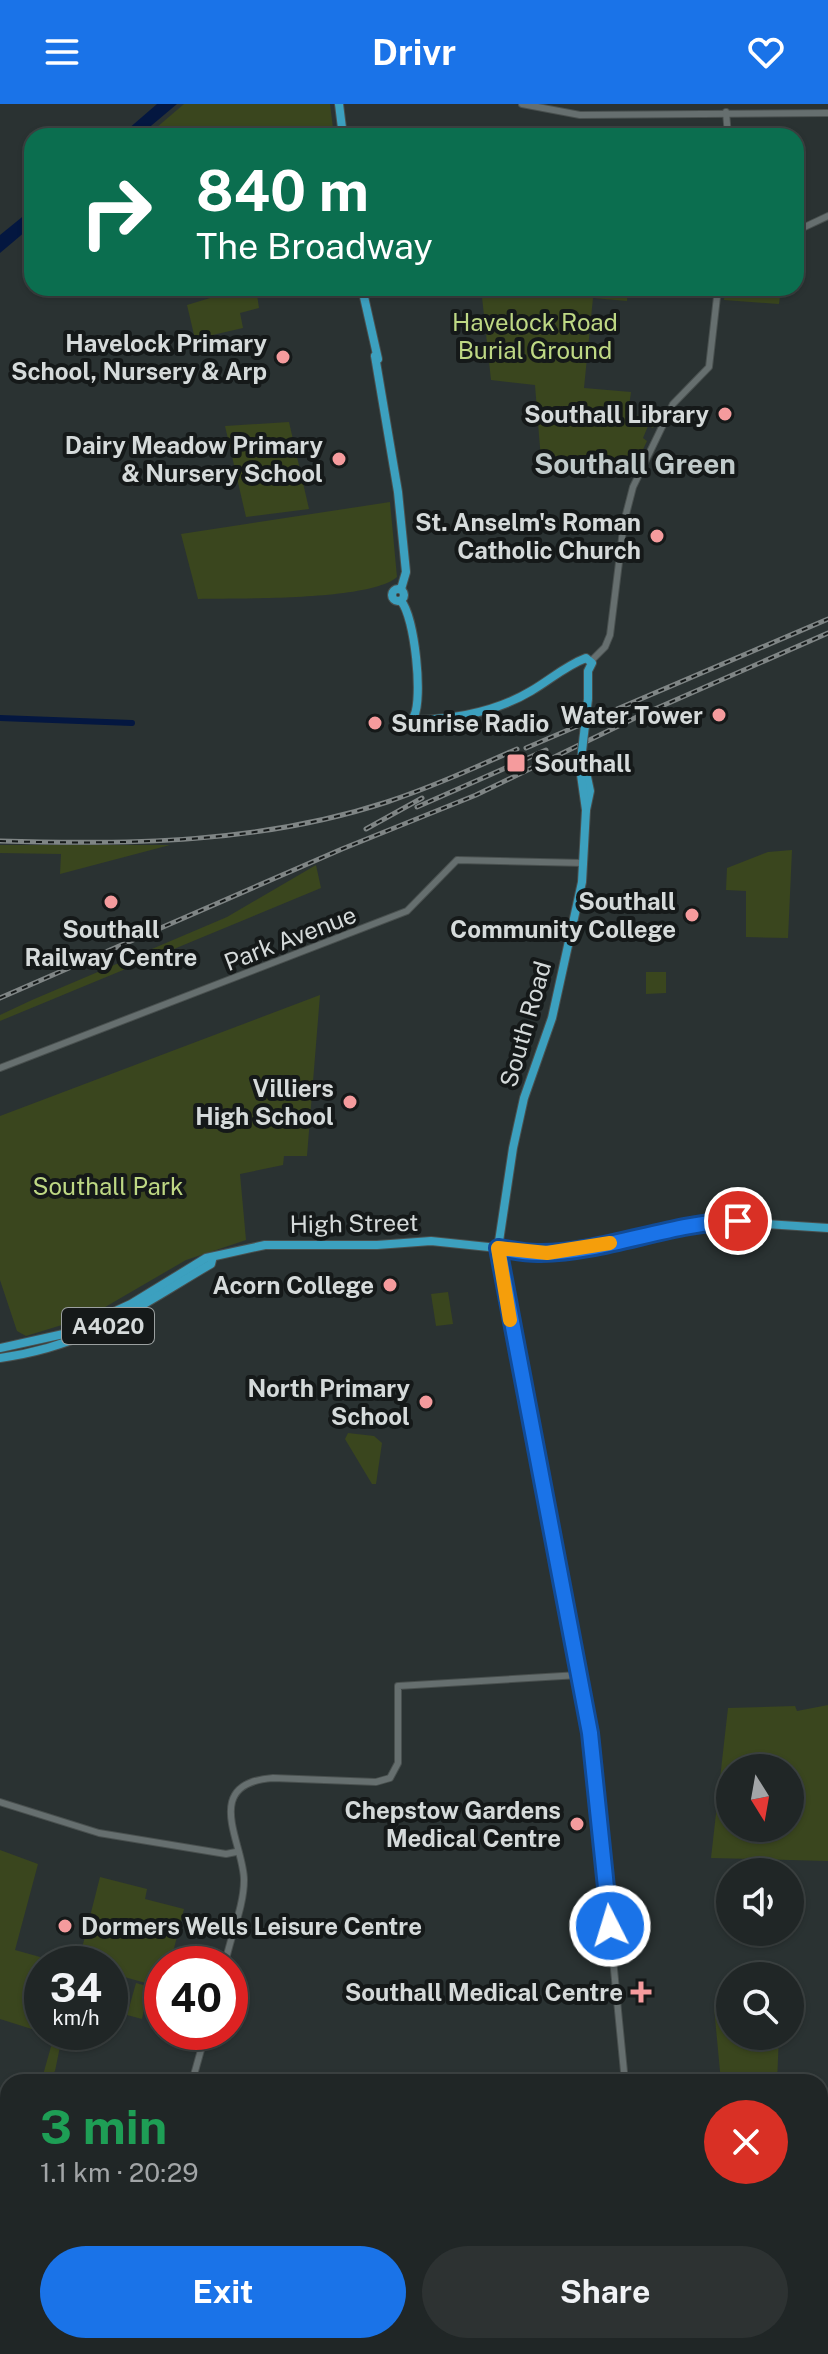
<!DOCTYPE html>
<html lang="en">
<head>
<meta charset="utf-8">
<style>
	body { margin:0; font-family:"Public Sans",sans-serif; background:#2d3232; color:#f1f3f6; height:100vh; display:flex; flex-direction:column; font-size:30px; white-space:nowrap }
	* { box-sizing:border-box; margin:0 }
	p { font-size:26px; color:#a2a5a7 }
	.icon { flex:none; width:44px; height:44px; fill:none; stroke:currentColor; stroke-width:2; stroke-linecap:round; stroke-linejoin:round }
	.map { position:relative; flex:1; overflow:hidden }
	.side { position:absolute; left:0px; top:1970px; width:828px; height:280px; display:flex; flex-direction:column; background:#202626; border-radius:24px 24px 0 0; box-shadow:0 2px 6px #0004,0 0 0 2px #3d4343 }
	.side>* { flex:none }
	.guide { position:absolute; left:24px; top:24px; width:780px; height:168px; border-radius:24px; box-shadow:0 2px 6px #0004,0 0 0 2px #3d4343; background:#0b6e4f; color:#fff; overflow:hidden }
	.needle { width:52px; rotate:169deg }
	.fabs { position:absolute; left:716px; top:1650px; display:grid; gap:16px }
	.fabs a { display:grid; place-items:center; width:88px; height:88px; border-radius:50%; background:#202626; box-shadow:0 2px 6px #0004,0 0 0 2px #3d4343; font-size:40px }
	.speed { position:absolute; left:24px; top:1842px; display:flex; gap:16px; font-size:40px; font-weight:700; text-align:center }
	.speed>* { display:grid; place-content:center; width:104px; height:104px; border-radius:50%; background:#202626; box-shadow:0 2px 6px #0004,0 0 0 2px #3d4343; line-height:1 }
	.speed small { font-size:20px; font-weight:400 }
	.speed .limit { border:12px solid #d22; background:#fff; color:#111 }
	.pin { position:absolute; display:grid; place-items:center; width:68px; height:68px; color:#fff; margin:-34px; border:4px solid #fff; border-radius:50%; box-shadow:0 2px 8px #0007 }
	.me { position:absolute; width:88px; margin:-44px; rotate:355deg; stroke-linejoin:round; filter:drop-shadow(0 0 6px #0008) }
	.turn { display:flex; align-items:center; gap:28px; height:168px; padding:0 40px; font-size:36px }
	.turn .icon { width:104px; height:104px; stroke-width:2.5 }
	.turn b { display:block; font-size:56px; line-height:68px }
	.round { display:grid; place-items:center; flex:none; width:84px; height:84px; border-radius:42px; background:#2d3232 }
	.headline { display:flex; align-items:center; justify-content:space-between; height:136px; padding:0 40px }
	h1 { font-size:48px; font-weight:700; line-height:60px; color:#1e9e55 }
	.action { display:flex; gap:16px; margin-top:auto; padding:16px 40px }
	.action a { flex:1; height:92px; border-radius:48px; background:#1a73e8; color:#fff; font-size:32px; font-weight:700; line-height:92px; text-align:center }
	.action a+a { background:#2d3232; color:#f1f3f6 }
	header { display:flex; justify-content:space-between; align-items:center; height:104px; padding:0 40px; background:#1a73e8; color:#fff; font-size:36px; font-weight:700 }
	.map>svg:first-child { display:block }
</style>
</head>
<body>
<header><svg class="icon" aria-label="menu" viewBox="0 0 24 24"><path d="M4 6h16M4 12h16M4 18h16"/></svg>Drivr<svg class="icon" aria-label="heart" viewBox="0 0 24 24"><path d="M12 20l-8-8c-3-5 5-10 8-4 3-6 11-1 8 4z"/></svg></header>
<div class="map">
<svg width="828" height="2250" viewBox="0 0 828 2250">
	<rect width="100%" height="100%" fill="#2a3232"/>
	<g fill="#3a461e" fill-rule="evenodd">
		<path d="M184 0H330L334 32H157L156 24Z"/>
		<path d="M243 184H256L259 204 240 209 243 224 195 235 187 201Z"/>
		<path d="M475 184H628L627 197 593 194 584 284 631 288 628 310 657 315 653 324 648 322 643 334 647 337 637 358 541 356 535 281 491 276 482 193H476Z"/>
		<path d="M725 184 751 189 755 184H781L779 200 724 196Z"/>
		<path d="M289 318 309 405 246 413 225 322Z"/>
		<path d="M390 398 397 473C370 497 239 494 198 495L181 430Z"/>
		<path d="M0 741H170L60 770 61 750 0 749Z"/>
		<path d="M792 746 788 834 746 833V787L726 786 727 764 768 748Z"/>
		<path d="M316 761 321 784 0 917V911L32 896 227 813Z"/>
		<path d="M646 868H666V889L646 890Z"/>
		<path d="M320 891 307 1052H284L283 1061 240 1070 246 1136 186 1156 88 1213 26 1232 17 1227 0 1176V1012Z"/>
		<path d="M448 1188 453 1220 436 1222 431 1190Z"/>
		<path d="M348 1329 374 1332 382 1339 376 1380H372L345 1335Z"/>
		<path d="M828 1601V1757L711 1754 728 1604 795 1602 797 1607ZM730 1664H790V1724H730Z"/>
		<path d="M0 1746 38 1760 15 1846 65 1860H42V1928H63L55 1967 45 1978H41L54 1932 0 1915Z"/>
		<path d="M100 1773 147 1785 145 1795 184 1805 170 1860H162V1883L157 1882 147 1916 149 1902 145 1901 142 1915 127 1911 136 1879 150 1883 147 1895 150 1897 153 1881 110 1869V1860H78Z"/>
		<path d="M110 1876 127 1882 121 1894 119 1909 110 1908Z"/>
		<path d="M714 1903H730V1932H779L777 1978H721Z"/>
		<path d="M144 2242H304L297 2250H143Z"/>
	</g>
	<g fill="#041740">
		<path d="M157 0H177L139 32H120Z"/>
		<path d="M32 105V122L0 149V131Z"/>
	</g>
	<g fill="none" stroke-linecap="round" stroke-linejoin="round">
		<path stroke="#041740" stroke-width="6" d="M0 614 132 619"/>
		<defs>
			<g id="tertiary">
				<path d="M522 0 580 11 828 9"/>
				<path d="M726 8 728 32"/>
				<path d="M796 127 828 112"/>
				<path d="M592 556 605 543 610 531 624 418 633 383 673 300 709 263 718 184"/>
				<path d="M0 964 407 807 457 756 584 759"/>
				<path d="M498 1144 592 1640 625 1978"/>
				<path d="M0 1698 99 1729 226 1750 236 1748"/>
				<path d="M225 1860C230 1833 244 1803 244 1776 244 1740 200 1679 273 1674L376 1678 390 1674 398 1659V1582L579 1571"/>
				<path d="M192 1978 206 1928"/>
				<path d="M652 2242V2250"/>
				<path d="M103 2250 105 2242"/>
				<path d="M347 2250 354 2242"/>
			</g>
			<g id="primary">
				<path d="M339 0 343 32"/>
				<path d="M362 184 378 255"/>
				<path d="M375 252 398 388 406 468 401 485"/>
				<circle cx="398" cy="491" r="6"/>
				<path d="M401 497C415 513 423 595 414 612L417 616C454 615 496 608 531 587 550 576 565 562 586 554L592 559 588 567V595"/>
				<path d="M583 654 590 687 586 706"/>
				<path d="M498 1144 513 1044 524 994 552 914 582 778 586 706 581 671 582 647"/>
				<path d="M0 1244 68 1229 131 1200 206 1154 265 1141H377L431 1137 547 1149 719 1117 828 1124"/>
				<path d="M0 1254C89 1242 137 1203 211 1160L212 1156"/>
			</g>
		</defs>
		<use href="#tertiary" stroke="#49504f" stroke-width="8"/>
		<use href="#primary" stroke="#49504f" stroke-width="10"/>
		<use href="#tertiary" stroke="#666f6f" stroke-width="6"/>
		<use href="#primary" stroke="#3ca0bf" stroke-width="8"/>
		<defs>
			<g id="rail">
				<path d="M526 644 828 515"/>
				<path d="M417 703 546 646"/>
				<path d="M366 725 422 694"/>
				<path d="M0 737C130 741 262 739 387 698 432 683 474 664 517 645"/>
				<path d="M0 894 342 745 476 691 639 612 828 529"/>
			</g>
		</defs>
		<use href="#rail" stroke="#7f8585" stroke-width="5"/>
		<use href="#rail" stroke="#151919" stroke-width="2" stroke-dasharray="6" stroke-linecap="butt"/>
		<defs>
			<path id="primary-bridge" d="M582 647 588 595"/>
		</defs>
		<use href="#primary-bridge" stroke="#49504f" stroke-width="10" stroke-linecap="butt"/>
		<use href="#primary-bridge" stroke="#3ca0bf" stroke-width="8"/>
	</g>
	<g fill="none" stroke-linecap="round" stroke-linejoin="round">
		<defs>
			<path id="route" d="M610 1822 590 1629 498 1144C512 1146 527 1150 541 1149 608 1148 671 1118 738 1117"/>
		</defs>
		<use href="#route" stroke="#114b97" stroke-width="20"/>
		<use href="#route" stroke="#1a73e8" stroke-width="14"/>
		<path stroke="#f59e0b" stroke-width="14" d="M510 1216 498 1144 547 1149 610 1139"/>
	</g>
	<g fill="#f59b9d" stroke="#151919" stroke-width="3">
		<circle cx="283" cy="253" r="8"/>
		<circle cx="725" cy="310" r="8"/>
		<circle cx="339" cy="355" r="8"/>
		<circle cx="657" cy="432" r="8"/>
		<circle cx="719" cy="611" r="8"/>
		<circle cx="375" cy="619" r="8"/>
		<rect x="506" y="649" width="20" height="20" rx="4"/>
		<circle cx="111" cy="798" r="8"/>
		<circle cx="692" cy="811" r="8"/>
		<circle cx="350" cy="998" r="8"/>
		<circle cx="390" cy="1181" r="8"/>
		<circle cx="426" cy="1298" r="8"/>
		<circle cx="577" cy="1720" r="8"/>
		<circle cx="65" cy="1822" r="8"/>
		<path d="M637 1876h8v8h8v8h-8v8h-8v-8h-8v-8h8z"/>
	</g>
	<g text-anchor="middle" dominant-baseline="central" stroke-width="8" stroke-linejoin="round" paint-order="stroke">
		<rect fill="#151919" stroke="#9ba0a0" stroke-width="2" x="62" y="1204" width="92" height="36" rx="6"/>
		<g font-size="22" font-weight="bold" fill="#d5dada">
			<text x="108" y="1222">A4020</text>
		</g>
		<g font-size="24" fill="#bed884" stroke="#151919">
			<text x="535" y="218">Havelock Road<tspan x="535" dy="28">Burial Ground</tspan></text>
			<text x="108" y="1082">Southall Park</text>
		</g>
		<g font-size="24" font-weight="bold" fill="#d5dada" stroke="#151919" text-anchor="end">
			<text x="267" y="239">Havelock Primary<tspan x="267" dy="28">School, Nursery &amp; Arp</tspan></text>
			<text x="709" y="310">Southall Library</text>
			<text x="323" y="341">Dairy Meadow Primary<tspan x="323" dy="28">&amp; Nursery School</tspan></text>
			<text x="641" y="418">St. Anselm's Roman<tspan x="641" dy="28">Catholic Church</tspan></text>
			<text x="703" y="611">Water Tower</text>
			<text x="391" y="619" text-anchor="start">Sunrise Radio</text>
			<text x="534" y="659" text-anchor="start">Southall</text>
			<text x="676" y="797">Southall<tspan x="676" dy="28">Community College</tspan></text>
			<text x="111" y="825" text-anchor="middle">Southall<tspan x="111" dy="28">Railway Centre</tspan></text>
			<text x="334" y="984">Villiers<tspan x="334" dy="28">High School</tspan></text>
			<text x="374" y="1181">Acorn College</text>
			<text x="410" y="1284">North Primary<tspan x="410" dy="28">School</tspan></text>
			<text x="561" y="1706">Chepstow Gardens<tspan x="561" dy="28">Medical Centre</tspan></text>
			<text x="81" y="1822" text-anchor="start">Dormers Wells Leisure Centre</text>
			<text x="623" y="1888">Southall Medical Centre</text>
		</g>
		<g font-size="24" fill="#d5dada" stroke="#151919">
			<text transform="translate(290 834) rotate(-21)">Park Avenue</text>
			<text transform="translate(525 920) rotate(-74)">South Road</text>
			<text transform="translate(354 1119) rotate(-1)">High Street</text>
		</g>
		<g font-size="28" font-weight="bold" fill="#bfc9c9" stroke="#151919">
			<text x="635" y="359">Southall Green</text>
		</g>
	</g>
</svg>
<div class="fabs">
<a><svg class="needle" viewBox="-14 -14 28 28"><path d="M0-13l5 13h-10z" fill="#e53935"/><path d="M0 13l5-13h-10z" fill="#a2a5a7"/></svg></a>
<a><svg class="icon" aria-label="sound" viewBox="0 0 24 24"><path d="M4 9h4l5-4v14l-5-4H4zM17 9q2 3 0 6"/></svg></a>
<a><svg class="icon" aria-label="search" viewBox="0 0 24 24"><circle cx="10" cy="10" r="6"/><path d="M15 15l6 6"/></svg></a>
</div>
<div class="speed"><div>34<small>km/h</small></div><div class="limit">40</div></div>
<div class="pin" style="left:738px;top:1117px;background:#d93025"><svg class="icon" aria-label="arrive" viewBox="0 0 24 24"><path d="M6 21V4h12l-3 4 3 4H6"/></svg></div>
<svg class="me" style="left:610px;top:1822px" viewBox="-20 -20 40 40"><circle r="17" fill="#1a73e8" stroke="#fff" stroke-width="3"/><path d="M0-11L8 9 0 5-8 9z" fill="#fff"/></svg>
<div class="guide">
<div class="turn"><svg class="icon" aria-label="right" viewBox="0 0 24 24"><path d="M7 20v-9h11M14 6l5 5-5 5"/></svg><div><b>840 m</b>The Broadway</div></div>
</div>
<section class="side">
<div class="headline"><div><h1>3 min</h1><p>1.1 km · 20:29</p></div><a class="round" style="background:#d93025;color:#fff"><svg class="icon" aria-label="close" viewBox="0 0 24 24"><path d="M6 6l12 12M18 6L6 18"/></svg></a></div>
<div class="action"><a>Exit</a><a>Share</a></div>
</section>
</div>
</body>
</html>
